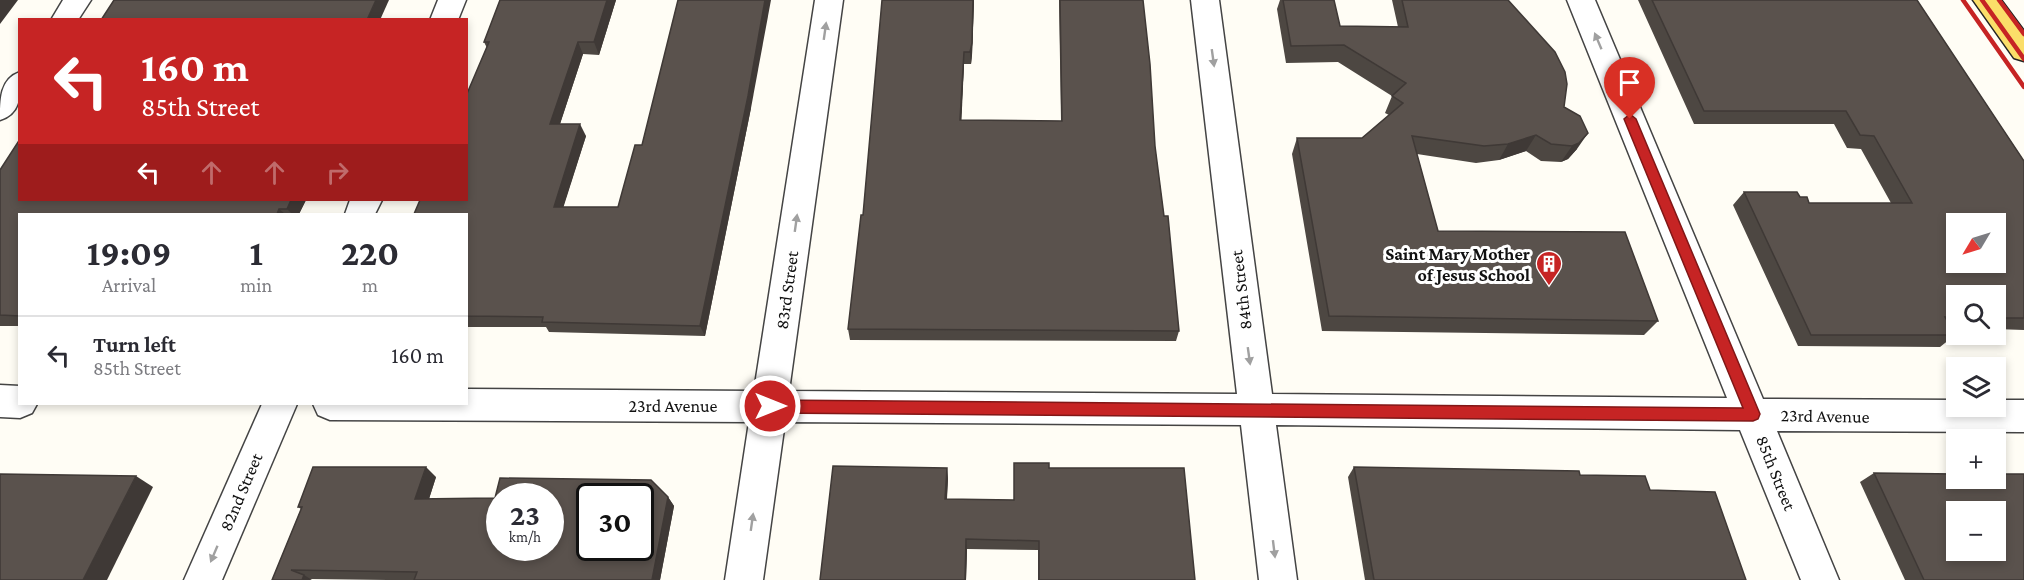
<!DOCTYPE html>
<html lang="en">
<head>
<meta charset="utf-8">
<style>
	body { margin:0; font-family:"Crimson Pro",serif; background:#f2f2f3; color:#2b2b33; height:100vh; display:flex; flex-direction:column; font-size:22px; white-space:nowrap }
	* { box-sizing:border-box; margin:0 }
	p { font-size:20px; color:#7c7c81 }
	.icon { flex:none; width:33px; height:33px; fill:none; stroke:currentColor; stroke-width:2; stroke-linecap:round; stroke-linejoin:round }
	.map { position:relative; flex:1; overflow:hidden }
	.drawer { position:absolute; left:18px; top:213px; width:450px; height:192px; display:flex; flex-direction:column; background:#fff; border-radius:0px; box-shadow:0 3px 9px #0003 }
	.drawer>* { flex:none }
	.top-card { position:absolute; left:18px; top:18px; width:450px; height:183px; border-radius:0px; box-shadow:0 3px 9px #0003; background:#c62424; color:#fff; overflow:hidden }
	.needle { width:39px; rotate:232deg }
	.buttons { position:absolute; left:1946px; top:213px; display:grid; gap:12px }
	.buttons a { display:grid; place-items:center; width:60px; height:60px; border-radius:0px; background:#fff; box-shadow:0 3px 9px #0003; font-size:30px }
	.speed { position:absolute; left:486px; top:483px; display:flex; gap:12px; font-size:30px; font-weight:700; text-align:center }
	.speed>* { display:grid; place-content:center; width:78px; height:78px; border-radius:50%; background:#fff; box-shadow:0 3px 9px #0003; line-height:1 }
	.speed small { font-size:15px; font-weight:400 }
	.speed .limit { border:3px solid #111; border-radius:9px; background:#fff; color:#111 }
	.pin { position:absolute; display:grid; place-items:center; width:51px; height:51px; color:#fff; margin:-62px -26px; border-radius:50% 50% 50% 0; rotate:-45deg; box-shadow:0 0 6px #0007 }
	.pin .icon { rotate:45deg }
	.me { position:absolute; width:66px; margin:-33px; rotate:90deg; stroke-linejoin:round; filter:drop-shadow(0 0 4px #0008) }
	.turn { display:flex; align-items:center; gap:21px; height:126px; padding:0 24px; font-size:27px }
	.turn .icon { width:78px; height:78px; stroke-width:2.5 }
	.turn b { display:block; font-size:42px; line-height:51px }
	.lanes { display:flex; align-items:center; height:57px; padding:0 24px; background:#0003; justify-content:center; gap:30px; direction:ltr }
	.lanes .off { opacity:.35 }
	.eta { display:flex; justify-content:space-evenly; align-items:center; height:102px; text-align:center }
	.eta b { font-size:36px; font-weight:700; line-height:42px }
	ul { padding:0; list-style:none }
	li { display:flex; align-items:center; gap:18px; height:78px; padding:0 24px; border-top:2px solid #e1e1e2 }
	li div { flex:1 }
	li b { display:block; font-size:22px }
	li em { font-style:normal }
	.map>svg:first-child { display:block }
</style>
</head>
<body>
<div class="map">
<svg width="2024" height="580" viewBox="0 0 2024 580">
	<rect width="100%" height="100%" fill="#fffdf5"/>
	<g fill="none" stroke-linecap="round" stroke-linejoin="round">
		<defs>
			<g id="minor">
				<path d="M63 0H91L78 20H51Z"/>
				<path d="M438 0H466L458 20H430Z"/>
				<path d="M815 0H843L789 391 1237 394 1191 0H1219L1272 394 1727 398 1567 0H1595L1763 399 1956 400V406H1995V400H2024V432L1777 431 1839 580H1801L1740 430 1276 425 1297 580H1259L1241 425 785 422 763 580H725L749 422 330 420 318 415 313 404H466V389L754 391Z"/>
				<path d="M20 72C20 92 23 113 0 120 0 99 0 79 20 72Z"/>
				<path d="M350 200H382L375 214H345Z"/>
				<path d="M0 385 20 386V404H37L32 413 20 418 0 417Z"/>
				<path d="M262 404H297L222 580H184Z"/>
			</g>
			<path id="major" d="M1973 0H2001L2024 31V61L2014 58Z"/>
		</defs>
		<use href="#minor" stroke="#444" stroke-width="3"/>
		<use href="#major" stroke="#222" stroke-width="3"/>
		<use href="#minor" fill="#fff" fill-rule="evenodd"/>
		<use href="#major" fill="#fbde69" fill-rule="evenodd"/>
		<g stroke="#c62424" stroke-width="4.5">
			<path d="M1963 0 2024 87"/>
			<path d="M1982 0 2024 59"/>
			<path d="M1999 0 2024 34"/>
		</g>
	</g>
	<g fill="#4d4742">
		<path d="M500 0H616L599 55 583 54 560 124 586 136 563 207H618L642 145 751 108 705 336 549 332 546 327H466V200L487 48 484 42Z"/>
		<path d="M974 0 972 55 971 64H964L961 120 1061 121 1059 0H1143L1155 146 1179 331 1176 341 850 340 848 329 863 215Z"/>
		<path d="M1280 0H1334L1340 26 1398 27 1392 0H1508L1564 107 1577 149 1568 159 1561 162 1541 161 1526 151 1499 160 1476 163 1417 154 1438 231 1658 321 1644 335 1322 331 1292 154 1297 138H1362L1389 115 1385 113 1392 96 1338 62 1286 63 1277 9Z"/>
		<path d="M1638 0H1917L2024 161V330L1995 329V296H1956V329H1951L1955 335 1940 347 1798 346 1733 205 1744 192 1800 197 1809 203H1891L1861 149 1847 148 1834 124H1694Z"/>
		<path d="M0 170 306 200 299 214H20V326H0Z"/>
		<path d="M1354 467 1580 475 1650 490 1746 580H1365L1348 477Z"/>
		<path d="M947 468 948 479 947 499 1014 500 1049 468 1195 580H1038V550L967 549 966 580H820Z"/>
		<path d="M1874 473 2024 580H1905L1860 482Z"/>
		<path d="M436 477 429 499 668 497 674 506 660 580H388L310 579 272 580 301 509 298 507Z"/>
	</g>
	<g fill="#3f3936">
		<path d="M0 0H18L0 24Z"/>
		<path d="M376 0H389L380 20H367Z"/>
		<path d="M607 0H616L599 55 594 42Z"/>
		<path d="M765 0H771L751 108 705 336 700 326Z"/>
		<path d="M973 0H974L972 55 971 64 970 52Z"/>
		<path d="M578 42 583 54 556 136 550 124Z"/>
		<path d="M964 52V64L961 131 960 120Z"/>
		<path d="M580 124 586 136 560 218 554 207Z"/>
		<path d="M1588 133 1577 149 1568 159 1561 162 1572 146Z"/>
		<path d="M1536 135 1526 151 1499 160 1508 144Z"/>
		<path d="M291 200H306L299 214H292L287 209Z"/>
		<path d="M279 209 285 214H277Z"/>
		<path d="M426 467 436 477 426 508 415 499Z"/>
		<path d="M947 468 948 479 946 509 945 499Z"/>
		<path d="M136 476 153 487 107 580H83Z"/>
		<path d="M668 497 674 506 660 580H652Z"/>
		<path d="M966 539 967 549 966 580H965Z"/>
		<path d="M304 575 312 580H302Z"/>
	</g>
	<g fill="#5a524d" stroke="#3f3936" stroke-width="1.5" fill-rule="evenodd">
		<path d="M114 0H376L367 20H101Z"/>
		<path d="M500 0H607L594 42H578L550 124H580L554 207H618L635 145H642L678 0H765L748 96 700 326 542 322 543 317 466 316V214H414L420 200H466V96L489 42H484Z"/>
		<path d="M882 0H973L972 43 970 52H964L960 120 1062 121 1060 0H1143L1150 64 1155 146 1164 216H1168L1179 331 848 329 861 215H863Z"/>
		<path d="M1283 0H1334L1340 26 1408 27 1402 0H1508L1555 52 1565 72 1567 84 1564 107 1580 116 1588 133 1579 143 1572 146 1551 144 1536 135 1508 144 1484 146 1412 136 1438 231 1625 232 1658 321 1329 316 1297 138H1362L1403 103 1392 96 1406 83 1344 45 1291 46Z"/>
		<path d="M1652 0H1917L2024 161V318H1995V296H1956V317H1945L1955 335H1811L1744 192H1797L1800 197H1807L1809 203H1912L1874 136 1860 135 1846 111H1704ZM1956 224H1995V262H1956Z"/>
		<path d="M20 139V200H291L287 209H279L277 214H20V316L0 315V170Z"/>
		<path d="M1014 463H1049V468H1184L1195 580H1039V541L966 539 965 580H820L833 466 947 468 945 499 1014 500Z"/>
		<path d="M313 467H426L415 499 495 498 500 478 651 480 668 497 652 580H414L417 572 291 570 304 575 302 580H272L302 507H298ZM500 496H550V548H500ZM590 496H640V548H590Z"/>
		<path d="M1354 467 1579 471 1580 475 1645 476 1650 490 1715 492 1746 580H1374Z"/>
		<path d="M1874 473 1956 474V478H1995V474H2024V580H1924ZM1956 512H1995V550H1956Z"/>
		<path d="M0 474 136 476 83 580H0Z"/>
	</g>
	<defs><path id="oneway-solid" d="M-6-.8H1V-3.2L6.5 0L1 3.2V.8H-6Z" transform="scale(1.5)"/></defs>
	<g fill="#a0a0a0">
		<use href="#oneway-solid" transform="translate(825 31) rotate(-82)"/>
		<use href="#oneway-solid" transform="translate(1598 41) rotate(-113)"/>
		<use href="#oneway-solid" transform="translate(1213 58) rotate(82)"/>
		<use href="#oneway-solid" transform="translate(796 223) rotate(-82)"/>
		<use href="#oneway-solid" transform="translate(1249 356) rotate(82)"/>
		<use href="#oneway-solid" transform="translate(752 522) rotate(-82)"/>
		<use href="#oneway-solid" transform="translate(1274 549) rotate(83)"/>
		<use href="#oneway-solid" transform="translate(214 554) rotate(113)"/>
	</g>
	<path fill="#c62424" stroke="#811717" stroke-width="1.5" d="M1630 114 1636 119 1760 414 1758 419 1753 421 770 413 764 411 762 406 764 401 770 400 1743 408 1624 119Z"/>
	<defs>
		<symbol id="building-pin" viewBox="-11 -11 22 30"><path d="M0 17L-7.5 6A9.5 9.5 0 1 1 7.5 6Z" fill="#c62424" stroke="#fff"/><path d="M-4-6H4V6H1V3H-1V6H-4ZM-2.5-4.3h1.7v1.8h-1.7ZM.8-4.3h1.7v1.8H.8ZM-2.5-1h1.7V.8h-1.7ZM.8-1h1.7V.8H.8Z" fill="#fff"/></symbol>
	</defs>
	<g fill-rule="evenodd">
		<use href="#building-pin" x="1534" y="249" width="30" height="40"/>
	</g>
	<g text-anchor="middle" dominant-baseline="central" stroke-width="6" stroke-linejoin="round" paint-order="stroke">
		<g font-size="18" font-weight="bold" fill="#111" stroke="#fff" text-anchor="end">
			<text x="1530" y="254">Saint Mary Mother<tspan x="1530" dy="21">of Jesus School</tspan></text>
		</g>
		<g font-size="18" fill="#111" stroke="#fff">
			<text transform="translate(787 290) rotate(-82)">83rd Street</text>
			<text transform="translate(1241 290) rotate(-97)">84th Street</text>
			<text x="673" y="406">23rd Avenue</text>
			<text transform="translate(1825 416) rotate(1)">23rd Avenue</text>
			<text transform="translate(1776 473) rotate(68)">85th Street</text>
			<text transform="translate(241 492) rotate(-67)">82nd Street</text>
		</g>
	</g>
</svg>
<div class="buttons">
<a><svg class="needle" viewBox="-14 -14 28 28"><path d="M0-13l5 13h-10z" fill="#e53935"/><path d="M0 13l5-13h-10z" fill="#7c7c81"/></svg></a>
<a><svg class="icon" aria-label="search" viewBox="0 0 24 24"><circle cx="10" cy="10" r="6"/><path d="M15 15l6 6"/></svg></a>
<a><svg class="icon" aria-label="layers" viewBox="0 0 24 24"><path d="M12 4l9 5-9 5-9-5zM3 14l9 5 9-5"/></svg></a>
<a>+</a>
<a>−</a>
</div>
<div class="speed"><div>23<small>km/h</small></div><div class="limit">30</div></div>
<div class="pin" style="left:1630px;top:119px;background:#d93025"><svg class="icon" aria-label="arrive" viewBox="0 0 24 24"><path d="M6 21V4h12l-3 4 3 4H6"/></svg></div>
<svg class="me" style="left:770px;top:406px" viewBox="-20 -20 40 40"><circle r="17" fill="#c62424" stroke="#fff" stroke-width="3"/><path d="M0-11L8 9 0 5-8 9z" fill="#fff"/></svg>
<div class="top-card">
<div class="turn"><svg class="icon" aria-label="left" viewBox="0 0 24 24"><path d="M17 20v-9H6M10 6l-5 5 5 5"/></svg><div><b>160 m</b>85th Street</div></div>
<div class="lanes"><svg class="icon" aria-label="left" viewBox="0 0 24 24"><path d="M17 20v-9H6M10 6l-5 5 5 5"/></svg><svg class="icon off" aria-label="ahead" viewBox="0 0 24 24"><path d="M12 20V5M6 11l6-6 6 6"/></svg><svg class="icon off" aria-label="ahead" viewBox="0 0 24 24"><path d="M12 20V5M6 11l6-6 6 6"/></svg><svg class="icon off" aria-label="right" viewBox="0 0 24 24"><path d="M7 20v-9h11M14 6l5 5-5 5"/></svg></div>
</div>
<section class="drawer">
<div class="eta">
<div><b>19:09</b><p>Arrival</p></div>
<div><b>1</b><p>min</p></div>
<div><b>220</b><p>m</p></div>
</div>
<ul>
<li><svg class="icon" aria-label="left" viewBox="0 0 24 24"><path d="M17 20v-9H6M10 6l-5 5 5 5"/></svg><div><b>Turn left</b><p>85th Street</p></div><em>160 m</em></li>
</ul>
</section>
</div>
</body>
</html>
